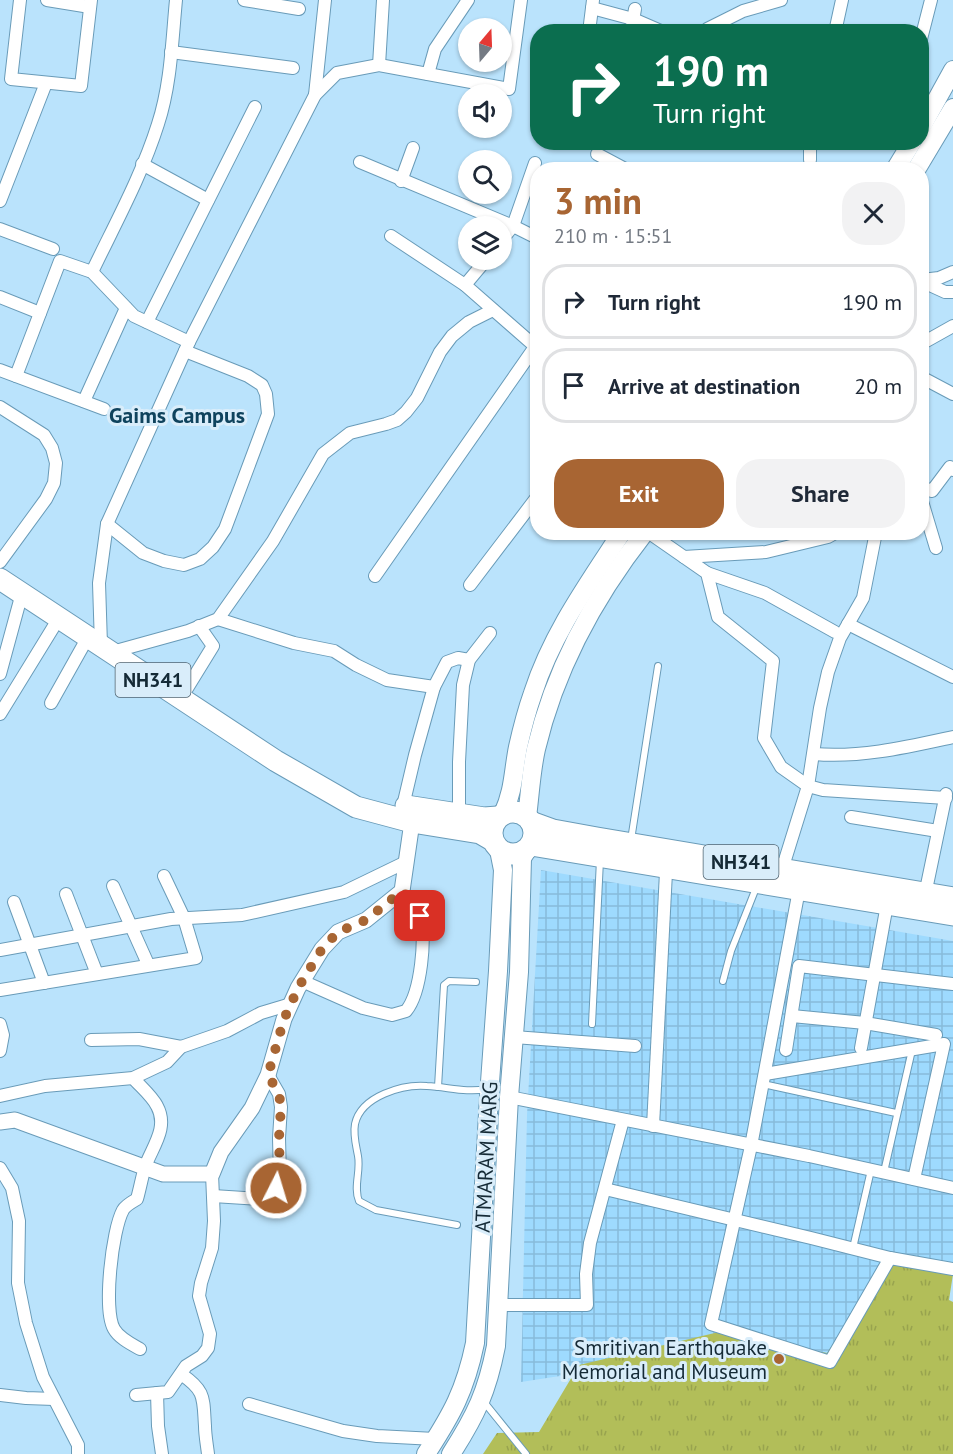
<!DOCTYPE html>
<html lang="en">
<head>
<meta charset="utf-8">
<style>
	body { margin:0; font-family:"PT Sans",sans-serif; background:#f2f2f3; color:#1f2937; height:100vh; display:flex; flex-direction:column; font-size:22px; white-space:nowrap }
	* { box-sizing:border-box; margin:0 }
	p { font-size:20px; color:#747a83 }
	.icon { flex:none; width:33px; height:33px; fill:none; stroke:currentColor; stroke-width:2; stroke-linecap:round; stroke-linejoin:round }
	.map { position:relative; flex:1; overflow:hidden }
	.drawer { position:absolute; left:530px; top:162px; width:399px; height:378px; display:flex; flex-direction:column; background:#fff; border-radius:24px; box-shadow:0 2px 4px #0004 }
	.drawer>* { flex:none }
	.top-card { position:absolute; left:530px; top:24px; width:399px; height:126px; border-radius:24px; box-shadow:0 2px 4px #0004; background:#0b6e4f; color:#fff; overflow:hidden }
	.needle { width:39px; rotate:19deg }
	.controls { position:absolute; left:458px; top:18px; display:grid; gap:12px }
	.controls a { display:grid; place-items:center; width:54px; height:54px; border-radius:50%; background:#fff; box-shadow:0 2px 4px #0004; font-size:30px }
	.pin { position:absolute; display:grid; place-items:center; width:51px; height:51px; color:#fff; margin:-26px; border-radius:12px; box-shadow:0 3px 9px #0006 }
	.me { position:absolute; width:66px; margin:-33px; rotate:5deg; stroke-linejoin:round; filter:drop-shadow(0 0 4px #0008) }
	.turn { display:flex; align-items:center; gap:21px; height:126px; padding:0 24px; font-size:27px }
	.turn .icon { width:78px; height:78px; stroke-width:2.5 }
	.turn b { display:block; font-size:42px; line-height:51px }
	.round { display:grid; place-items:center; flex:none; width:63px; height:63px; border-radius:24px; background:#f2f2f3 }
	.summary { display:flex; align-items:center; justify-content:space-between; height:102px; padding:0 24px }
	h1 { font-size:36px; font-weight:700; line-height:45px; color:#a86533 }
	.action { display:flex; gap:12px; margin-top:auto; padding:12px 24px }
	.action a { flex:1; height:69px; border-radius:24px; background:#a86533; color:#fff; font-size:24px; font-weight:700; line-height:69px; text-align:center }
	.action a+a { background:#f2f2f3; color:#1f2937 }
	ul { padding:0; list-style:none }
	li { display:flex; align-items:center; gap:18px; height:75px; margin:0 12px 9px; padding:0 12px; border:3px solid #e0e1e3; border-radius:24px }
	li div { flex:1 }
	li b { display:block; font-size:22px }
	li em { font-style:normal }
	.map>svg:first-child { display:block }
</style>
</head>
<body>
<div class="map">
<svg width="953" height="1454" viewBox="0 0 953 1454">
	<defs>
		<pattern id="industrial-grid" width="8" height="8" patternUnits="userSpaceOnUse" patternTransform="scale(1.5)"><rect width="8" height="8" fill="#9edafe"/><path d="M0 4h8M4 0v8" fill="none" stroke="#87bbda"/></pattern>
		<pattern id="grass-tufts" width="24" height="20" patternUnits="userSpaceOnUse" patternTransform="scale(1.5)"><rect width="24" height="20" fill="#b2be59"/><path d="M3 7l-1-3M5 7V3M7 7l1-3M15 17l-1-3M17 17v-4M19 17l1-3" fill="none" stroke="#98a34e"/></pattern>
	</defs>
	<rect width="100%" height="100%" fill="#bae3fc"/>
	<path fill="url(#industrial-grid)" d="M541 870 953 941V1277L892 1264 830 1360 723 1337 573 1374 521 1382 527 1115Z"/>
	<path fill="url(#grass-tufts)" d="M890 1258 953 1274 949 1300 953 1302V1454H483L497 1433 539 1432 579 1365 719 1332 827 1353Z"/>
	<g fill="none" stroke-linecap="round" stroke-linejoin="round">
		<defs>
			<g id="service">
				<path d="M631 840 658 666"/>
				<path d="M723 981 731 951 756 888"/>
				<path d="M592 1024 600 860"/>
				<path d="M763 1084 896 1113"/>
				<path d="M438 1087 444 985 449 981 476 982"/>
				<path d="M884 1172 912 1050"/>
				<path d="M457 1225 376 1210 359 1201C353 1187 361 1171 358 1156 356 1145 353 1135 355 1124 361 1096 403 1084 427 1086 448 1087 466 1093 487 1089"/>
				<path d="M853 1248 871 1170"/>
				<path d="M484 1402 526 1454"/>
			</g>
			<g id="minor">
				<path d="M20 0 11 79 81 86 91 0"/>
				<path d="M47 0 90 7"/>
				<path d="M244 0 299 9"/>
				<path d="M592 8 633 19 663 32"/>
				<path d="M589 32 593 0"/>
				<path d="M631 32 635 9"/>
				<path d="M706 32 707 29 743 11 781 0"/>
				<path d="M835 32 842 0"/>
				<path d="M921 39 931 0"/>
				<path d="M171 52 293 68"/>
				<path d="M379 65 383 0"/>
				<path d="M428 74 435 49 468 0"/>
				<path d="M315 95 325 0"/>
				<path d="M597 154 627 170"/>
				<path d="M810 160V142"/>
				<path d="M360 162 513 226 537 238"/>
				<path d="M142 164 208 200"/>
				<path d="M401 181 413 148"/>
				<path d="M0 201 46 83"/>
				<path d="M0 229 53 249"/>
				<path d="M391 236 465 285 537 348"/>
				<path d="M501 241 513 226 535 163"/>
				<path d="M92 272C115 224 142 175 158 124 171 84 172 41 176 0"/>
				<path d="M922 280 939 278 953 272"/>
				<path d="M921 281 945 292H953"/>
				<path d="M465 285 486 260"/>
				<path d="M0 297 40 313"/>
				<path d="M147 322 255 107"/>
				<path d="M921 344 953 326"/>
				<path d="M0 370 104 409"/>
				<path d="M16 376 60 261 92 272 134 316 189 342"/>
				<path d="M921 377 953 394"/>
				<path d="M84 401 126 308"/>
				<path d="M0 407 44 435 52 448 56 463 54 483 46 499 0 562"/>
				<path d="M921 487 932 491 950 467 953 470"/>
				<path d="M921 498 936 548"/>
				<path d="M107 524 143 553 164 561 184 565 200 559 213 547 225 529 268 414 266 394 262 385 248 376 185 351"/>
				<path d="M648 532 707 573 718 617 773 661 764 738 781 767 808 786 823 790 946 798"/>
				<path d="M684 557 766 552 828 537 837 532"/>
				<path d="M707 573 765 593 835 632"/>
				<path d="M375 576 537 344"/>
				<path d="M470 585 537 497"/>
				<path d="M218 619 294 643 334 651 356 665 387 680 434 687 447 662 458 658 469 660"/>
				<path d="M848 624 953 677"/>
				<path d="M101 645 99 583 107 524 189 342 315 95 337 73 379 65 509 89 521 0"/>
				<path d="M112 652 188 631 218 619 273 541 323 454 350 433 386 424 397 420 406 412 417 398 440 352 452 336 469 322 493 310"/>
				<path d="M0 674 22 593"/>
				<path d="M181 698 213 646 199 626"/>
				<path d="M51 703 88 637"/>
				<path d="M0 714 59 618"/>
				<path d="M814 754C861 758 907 747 953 737"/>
				<path d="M403 806 415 755 434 687"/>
				<path d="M459 814V762L463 685 469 660 490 633"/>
				<path d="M851 817 938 831"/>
				<path d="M785 860 808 786 820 708 828 672 840 638 863 598 876 532"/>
				<path d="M927 885 946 794"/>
				<path d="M113 886 148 964"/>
				<path d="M66 894 97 974"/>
				<path d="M798 895 751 1146 711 1324 830 1362 890 1258"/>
				<path d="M14 902 44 983"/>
				<path d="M0 950 171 919 242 915 344 892 406 862"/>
				<path d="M302 981 363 1008 392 1015 406 1011C421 993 427 936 419 914 415 904 409 898 402 891"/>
				<path d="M0 990 196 958 184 918 164 876"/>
				<path d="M792 1016 865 1023 936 1035"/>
				<path d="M0 1024 3 1035 0 1051"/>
				<path d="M514 1037 635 1046"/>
				<path d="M91 1040 139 1039 181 1047"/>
				<path d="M861 1048 886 910"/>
				<path d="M786 1050 799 966 953 984"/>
				<path d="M765 1074 944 1044 914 1179"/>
				<path d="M133 1078C141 1087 152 1096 157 1106 169 1128 152 1147 145 1167 142 1177 140 1188 137 1199 132 1202 126 1205 123 1210 112 1230 103 1310 114 1329 119 1338 131 1344 140 1349"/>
				<path d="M0 1096 45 1086 133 1078 167 1062 181 1047 227 1031 261 1013 291 1004"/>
				<path d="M509 1097 809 1156 953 1188"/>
				<path d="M653 1126 666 872"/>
				<path d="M0 1168 12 1188 19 1221 18 1283 26 1323 43 1377 78 1445V1454"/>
				<path d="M605 1189 811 1238 890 1258 953 1269"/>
				<path d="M213 1196 259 1199 267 1197 276 1188 280 1177 279 1138 281 1107 279 1094 268 1075"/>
				<path d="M499 1305H587L586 1274 590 1243 623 1120"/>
				<path d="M181 1374C206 1391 203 1398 205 1426 205 1435 207 1445 208 1454"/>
				<path d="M157 1393 158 1426 162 1454"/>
				<path d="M0 1395 26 1398 54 1399"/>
				<path d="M136 1395 168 1392 186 1366 202 1356 208 1348 210 1334 199 1296 201 1283 212 1248 214 1221 212 1174"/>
				<path d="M249 1404 343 1431 377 1436 435 1439"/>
			</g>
			<path id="tertiary" d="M0 1122 15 1120 163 1174H212L221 1152 252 1108 268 1075 284 1019 298 988 322 949 338 932 366 920 402 891 411 829"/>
			<g id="secondary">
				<path d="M921 128 953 70"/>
				<path d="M895 170 912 142"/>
				<path d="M916 170 953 108"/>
				<path d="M503 814C514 790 513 772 518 747 522 729 527 710 533 693 552 634 588 584 622 532"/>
				<path d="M527 817C530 794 531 771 536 749 555 669 594 597 645 532"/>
				<path d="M426 1454C452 1414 465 1391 475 1343L489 1096 498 971 503 870 499 850"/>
				<path d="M451 1454C476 1415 487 1392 496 1346L509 1097 519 972 522 858 527 850"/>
			</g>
			<g id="trunk">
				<path d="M0 579 276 761 356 807 412 822 480 833 492 840"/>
				<path d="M406 806 484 818 498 817"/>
				<circle cx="513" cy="833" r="21"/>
				<path d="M531 822 553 830 597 838 953 898"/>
				<path d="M531 845 953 915"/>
			</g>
		</defs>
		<use href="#service" stroke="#699bb8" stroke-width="8"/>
		<use href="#minor" stroke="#699bb8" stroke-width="14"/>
		<use href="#tertiary" stroke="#699bb8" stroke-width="17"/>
		<use href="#secondary" stroke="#699bb8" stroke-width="20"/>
		<use href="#trunk" stroke="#699bb8" stroke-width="23"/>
		<use href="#service" stroke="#fff" stroke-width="6"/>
		<use href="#minor" stroke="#fff" stroke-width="12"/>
		<use href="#tertiary" stroke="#fff" stroke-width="15"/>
		<use href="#secondary" stroke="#fff" stroke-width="18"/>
		<use href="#trunk" stroke="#fff" stroke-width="21"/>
	</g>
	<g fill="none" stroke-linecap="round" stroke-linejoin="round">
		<path stroke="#a86533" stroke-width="10" stroke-dasharray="0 18" d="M276 1188 280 1178 279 1138 281 1107 279 1094 268 1075 284 1019 291 1004 298 988 322 949 338 932 366 920 402 891 415 904 420 916"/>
	</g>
	<circle fill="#a86533" stroke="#d9edfa" stroke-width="2" cx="779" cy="1359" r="6"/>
	<g text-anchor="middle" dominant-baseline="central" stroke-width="6" stroke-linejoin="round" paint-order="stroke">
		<g fill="#d9edfa" stroke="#506471" stroke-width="1.5">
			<rect x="115.5" y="663" width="75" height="34" rx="4.5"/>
			<rect x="703.5" y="845" width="75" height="34" rx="4.5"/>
		</g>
		<g font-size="20" font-weight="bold" fill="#152a36">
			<text x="153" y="680">NH341</text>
			<text x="741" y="862">NH341</text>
		</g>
		<g font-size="21" fill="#152a36" stroke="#d9edfa">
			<text transform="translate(486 1157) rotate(-87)">ATMARAM MARG</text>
		</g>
		<g font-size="21" fill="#152a36" stroke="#d9edfa" text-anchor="end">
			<text x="767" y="1347">Smritivan Earthquake<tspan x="767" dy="24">Memorial and Museum</tspan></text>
		</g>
		<g font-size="22" font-weight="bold" fill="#0f435d" stroke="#d9edfa">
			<text x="177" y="415">Gaims Campus</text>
		</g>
	</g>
</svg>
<div class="controls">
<a><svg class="needle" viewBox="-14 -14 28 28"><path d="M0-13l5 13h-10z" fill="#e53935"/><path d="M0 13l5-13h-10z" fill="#747a83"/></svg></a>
<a><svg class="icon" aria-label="sound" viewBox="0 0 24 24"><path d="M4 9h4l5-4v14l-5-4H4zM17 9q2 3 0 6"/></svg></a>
<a><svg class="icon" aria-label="search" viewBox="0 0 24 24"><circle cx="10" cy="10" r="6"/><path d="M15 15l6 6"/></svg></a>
<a><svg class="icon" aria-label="layers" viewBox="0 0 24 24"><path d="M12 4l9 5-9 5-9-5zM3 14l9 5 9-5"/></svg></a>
</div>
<div class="pin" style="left:420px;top:916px;background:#d93025"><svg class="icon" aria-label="arrive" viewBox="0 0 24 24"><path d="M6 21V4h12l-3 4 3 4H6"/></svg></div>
<svg class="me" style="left:276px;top:1188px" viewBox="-20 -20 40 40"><circle r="17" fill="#a86533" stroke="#fff" stroke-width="3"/><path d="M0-11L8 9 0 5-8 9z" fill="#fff"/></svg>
<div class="top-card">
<div class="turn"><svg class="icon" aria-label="right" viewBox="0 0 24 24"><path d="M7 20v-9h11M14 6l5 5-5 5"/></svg><div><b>190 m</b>Turn right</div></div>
</div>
<section class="drawer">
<div class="summary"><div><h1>3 min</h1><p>210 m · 15:51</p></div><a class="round"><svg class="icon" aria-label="close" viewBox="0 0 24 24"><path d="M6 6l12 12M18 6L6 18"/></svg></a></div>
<ul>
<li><svg class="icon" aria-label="right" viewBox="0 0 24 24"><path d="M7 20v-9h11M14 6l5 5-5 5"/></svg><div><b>Turn right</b></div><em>190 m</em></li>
<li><svg class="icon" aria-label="arrive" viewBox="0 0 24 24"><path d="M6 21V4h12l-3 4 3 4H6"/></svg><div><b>Arrive at destination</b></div><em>20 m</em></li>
</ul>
<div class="action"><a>Exit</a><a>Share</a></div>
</section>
</div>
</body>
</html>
